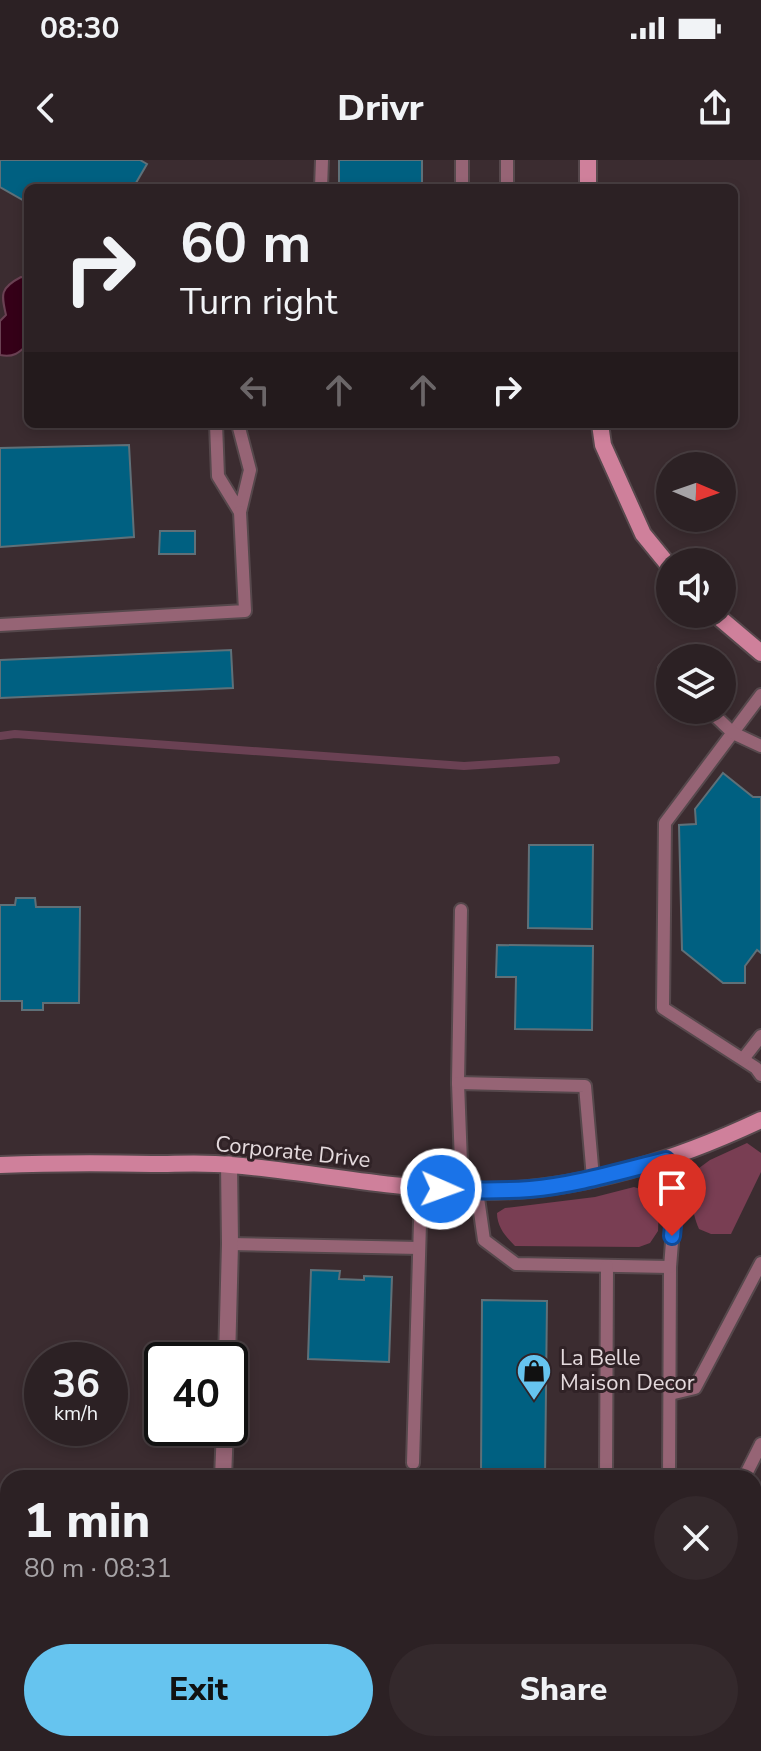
<!DOCTYPE html>
<html lang="en">
<head>
<meta charset="utf-8">
<style>
	body { margin:0; font-family:"Nunito Sans",sans-serif; background:#34292c; color:#f1f3f6; height:100vh; display:flex; flex-direction:column; font-size:30px; white-space:nowrap }
	* { box-sizing:border-box; margin:0 }
	p { font-size:26px; color:#a6a3a6 }
	.icon { flex:none; width:44px; height:44px; fill:none; stroke:currentColor; stroke-width:2; stroke-linecap:round; stroke-linejoin:round }
	.map { position:relative; flex:1; overflow:hidden }
	.details { position:absolute; left:0px; top:1310px; width:762px; height:282px; display:flex; flex-direction:column; background:#2c2124; border-radius:24px 24px 0 0; box-shadow:0 4px 12px #0003,0 0 0 2px #483e41 }
	.details>* { flex:none }
	.guide { position:absolute; left:24px; top:24px; width:714px; height:244px; border-radius:12px; box-shadow:0 4px 12px #0003,0 0 0 2px #483e41; background:#2c2124; color:#f1f3f6; overflow:hidden }
	.needle { width:52px; rotate:92deg }
	.buttons { position:absolute; left:656px; top:292px; display:grid; gap:16px }
	.buttons a { display:grid; place-items:center; width:80px; height:80px; border-radius:50%; background:#2c2124; box-shadow:0 4px 12px #0003,0 0 0 2px #483e41; font-size:40px }
	.speed { position:absolute; left:24px; top:1182px; display:flex; gap:16px; font-size:40px; font-weight:700; text-align:center }
	.speed>* { display:grid; place-content:center; width:104px; height:104px; border-radius:50%; background:#2c2124; box-shadow:0 4px 12px #0003,0 0 0 2px #483e41; line-height:1 }
	.speed small { font-size:20px; font-weight:400 }
	.speed .limit { border:4px solid #111; border-radius:12px; background:#fff; color:#111 }
	.pin { position:absolute; display:grid; place-items:center; width:68px; height:68px; color:#fff; margin:-82px -34px; border-radius:50% 50% 50% 0; rotate:-45deg; box-shadow:0 0 8px #0007 }
	.pin .icon { rotate:45deg }
	.me { position:absolute; width:88px; margin:-44px; rotate:92deg; stroke-linejoin:round; filter:drop-shadow(0 0 6px #0008) }
	.turn { display:flex; align-items:center; gap:28px; height:168px; padding:0 24px; font-size:36px }
	.turn .icon { width:104px; height:104px; stroke-width:2.5 }
	.turn b { display:block; font-size:56px; line-height:68px }
	.lanes { display:flex; align-items:center; height:76px; padding:0 24px; background:#0003; justify-content:center; gap:40px; direction:ltr }
	.lanes .off { opacity:.35 }
	.round { display:grid; place-items:center; flex:none; width:84px; height:84px; border-radius:42px; background:#34292c }
	.head { display:flex; align-items:center; justify-content:space-between; height:136px; padding:0 24px }
	h1 { font-size:48px; font-weight:800; line-height:60px }
	.action { display:flex; gap:16px; margin-top:auto; padding:16px 24px }
	.action a { flex:1; height:92px; border-radius:48px; background:#66c4ef; color:#111; font-size:32px; font-weight:800; line-height:92px; text-align:center }
	.action a+a { background:#34292c; color:#f1f3f6 }
	.status { display:flex; justify-content:space-between; align-items:center; height:56px; padding:0 40px; background:#2c2124; direction:ltr }
	.status svg { height:22px; fill:currentColor }
	header { display:flex; justify-content:space-between; align-items:center; height:104px; padding:0 24px; background:#2c2124; font-size:36px; font-weight:800 }
	.map>svg:first-child { display:block }
</style>
</head>
<body>
<div class="status"><b>08:30</b><svg viewBox="0 0 49 12"><path d="M0 12V9h3v3zM5 12V6h3v6zM10 12V3h3v9zM15 12V0h3v12zM26 1h20v11H26zM47 4h2v5h-2z"/></svg></div>
<header><svg class="icon" aria-label="back" viewBox="0 0 24 24"><path d="M15 5l-7 7 7 7"/></svg>Drivr<svg class="icon" aria-label="share" viewBox="0 0 24 24"><path d="M12 15V3M7 8l5-5 5 5M5 13v7h14v-7"/></svg></header>
<div class="map">
<svg width="761" height="1591" viewBox="0 0 761 1591">
	<rect width="100%" height="100%" fill="#3b2c30"/>
	<g fill="#793e53">
		<path d="M747 983 761 993V1012L731 1074H711L699 1069C690 1048 691 1033 695 1011L710 1000Z"/>
		<path d="M634 1027 650 1032 659 1045 658 1071 650 1083 639 1087 515 1086C506 1077 497 1067 497 1053L505 1048 595 1037Z"/>
	</g>
	<path fill="#350018" stroke="#6a4153" stroke-width="2" d="M21 117 28 119V184C19 193 13 198 0 195V161L6 155C1 134 0 128 21 117Z"/>
	<g fill="none" stroke-linecap="round" stroke-linejoin="round">
		<path stroke="#6a4153" stroke-width="8" d="M0 576 15 574 464 606 556 600"/>
	</g>
	<g fill="#006081" stroke="#5f7078" stroke-width="2">
		<path d="M0 0H140L147 4 133 28H28V43L0 27Z"/>
		<rect x="339" y="0" width="83" height="28"/>
		<path d="M129 285 134 377 0 387V288Z"/>
		<path d="M160 371H195V394H159Z"/>
		<path d="M231 490 233 528 0 538V500Z"/>
		<path d="M723 613 753 637H761V793L757 790 745 806V823H723L682 790 679 665 696 664 695 649Z"/>
		<path d="M529 685H593L592 769 528 768Z"/>
		<path d="M16 738H35L36 747H80L79 843H43V850H22V841H0V745H15Z"/>
		<path d="M497 785 593 786 592 870 515 869 516 817H496Z"/>
		<path d="M311 1110 340 1111 339 1119 364 1120V1116L392 1117 389 1202 308 1199Z"/>
		<path d="M482 1140 547 1141 545 1318H481Z"/>
		<path d="M761 1330V1388L754 1385V1344Z"/>
		<path d="M754 1469 761 1473V1516L759 1520 754 1518Z"/>
		<path d="M660 1584H704V1591H659Z"/>
	</g>
	<g fill="none" stroke-linecap="round" stroke-linejoin="round">
		<defs>
			<g id="lane">
				<path d="M321 28 322 0"/>
				<path d="M462 28V0"/>
				<path d="M507 28V0"/>
				<path d="M216 264 218 316 240 352 250 310 238 264"/>
				<path d="M0 465 245 451 240 352"/>
				<path d="M665 509 670 513"/>
				<path d="M761 535 665 663 663 848 756 908 761 915"/>
				<path d="M709 550 733 573 761 586"/>
				<path d="M461 750 458 923 462 1030"/>
				<path d="M743 899 761 876"/>
				<path d="M458 923 585 926 593 1018"/>
				<path d="M666 1000 675 1045 670 1107 669 1318"/>
				<path d="M477 1031 484 1080 516 1104 670 1107"/>
				<path d="M230 1084 419 1088"/>
				<path d="M670 1234 695 1228 761 1103"/>
				<path d="M413 1303 421 1028"/>
				<path d="M606 1318 607 1106"/>
				<path d="M744 1318 761 1284"/>
			</g>
			<g id="street">
				<path d="M227 1200 230 1084 229 1004"/>
				<path d="M223 1318 225 1268"/>
				<path d="M0 1513 8 1510"/>
				<path d="M249 1584 251 1591"/>
			</g>
			<g id="secondary">
				<path d="M588 0V28"/>
				<path d="M600 264 603 285 643 374 670 407"/>
				<path d="M715 454 761 493"/>
				<path d="M0 1005C51 1003 101 1003 152 1004 178 1004 205 1002 231 1005 312 1012 392 1029 474 1031 573 1033 672 1002 761 960"/>
			</g>
		</defs>
		<use href="#lane" stroke="#56484c" stroke-width="16"/>
		<use href="#street" stroke="#56484c" stroke-width="20"/>
		<use href="#secondary" stroke="#56484c" stroke-width="20"/>
		<use href="#lane" stroke="#966475" stroke-width="12"/>
		<use href="#street" stroke="#966475" stroke-width="16"/>
		<use href="#secondary" stroke="#cf809b" stroke-width="16"/>
	</g>
	<g fill="none" stroke-linecap="round" stroke-linejoin="round">
		<defs>
			<path id="route" d="M441 1029C471 1031 500 1031 530 1029 576 1025 621 1011 666 1000L675 1045 672 1076"/>
		</defs>
		<use href="#route" stroke="#114b97" stroke-width="20"/>
		<use href="#route" stroke="#1a73e8" stroke-width="14"/>
	</g>
	<defs>
		<symbol id="shop-pin" viewBox="-11 -11 22 30"><path d="M0 17L-7.5 6A9.5 9.5 0 1 1 7.5 6Z" fill="#66c4ef" stroke="#302226"/><path d="M-5-2.5h2.3a2.7 3.5 0 0 1 5.4 0H5L5.5 6h-11ZM-1.5-2.5h3a1.5 2.3 0 0 0-3 0Z" fill="#111"/></symbol>
	</defs>
	<g fill-rule="evenodd">
		<use href="#shop-pin" x="514" y="1191" width="40" height="54"/>
	</g>
	<g text-anchor="middle" dominant-baseline="central" stroke-width="6" stroke-linejoin="round" paint-order="stroke">
		<g font-size="22" fill="#e4dadd" stroke="#302226">
			<text transform="translate(293 992) rotate(6)">Corporate Drive</text>
		</g>
		<g font-size="22" fill="#e4dadd" stroke="#302226" text-anchor="start">
			<text x="560" y="1198">La Belle<tspan x="560" dy="25">Maison Decor</tspan></text>
		</g>
	</g>
</svg>
<div class="buttons">
<a><svg class="needle" viewBox="-14 -14 28 28"><path d="M0-13l5 13h-10z" fill="#e53935"/><path d="M0 13l5-13h-10z" fill="#a6a3a6"/></svg></a>
<a><svg class="icon" aria-label="sound" viewBox="0 0 24 24"><path d="M4 9h4l5-4v14l-5-4H4zM17 9q2 3 0 6"/></svg></a>
<a><svg class="icon" aria-label="layers" viewBox="0 0 24 24"><path d="M12 4l9 5-9 5-9-5zM3 14l9 5 9-5"/></svg></a>
</div>
<div class="speed"><div>36<small>km/h</small></div><div class="limit">40</div></div>
<div class="pin" style="left:672px;top:1076px;background:#d93025"><svg class="icon" aria-label="arrive" viewBox="0 0 24 24"><path d="M6 21V4h12l-3 4 3 4H6"/></svg></div>
<svg class="me" style="left:441px;top:1029px" viewBox="-20 -20 40 40"><circle r="17" fill="#1a73e8" stroke="#fff" stroke-width="3"/><path d="M0-11L8 9 0 5-8 9z" fill="#fff"/></svg>
<div class="guide">
<div class="turn"><svg class="icon" aria-label="right" viewBox="0 0 24 24"><path d="M7 20v-9h11M14 6l5 5-5 5"/></svg><div><b>60 m</b>Turn right</div></div>
<div class="lanes"><svg class="icon off" aria-label="left" viewBox="0 0 24 24"><path d="M17 20v-9H6M10 6l-5 5 5 5"/></svg><svg class="icon off" aria-label="ahead" viewBox="0 0 24 24"><path d="M12 20V5M6 11l6-6 6 6"/></svg><svg class="icon off" aria-label="ahead" viewBox="0 0 24 24"><path d="M12 20V5M6 11l6-6 6 6"/></svg><svg class="icon" aria-label="right" viewBox="0 0 24 24"><path d="M7 20v-9h11M14 6l5 5-5 5"/></svg></div>
</div>
<section class="details">
<div class="head"><div><h1>1 min</h1><p>80 m · 08:31</p></div><a class="round"><svg class="icon" aria-label="close" viewBox="0 0 24 24"><path d="M6 6l12 12M18 6L6 18"/></svg></a></div>
<div class="action"><a>Exit</a><a>Share</a></div>
</section>
</div>
</body>
</html>
